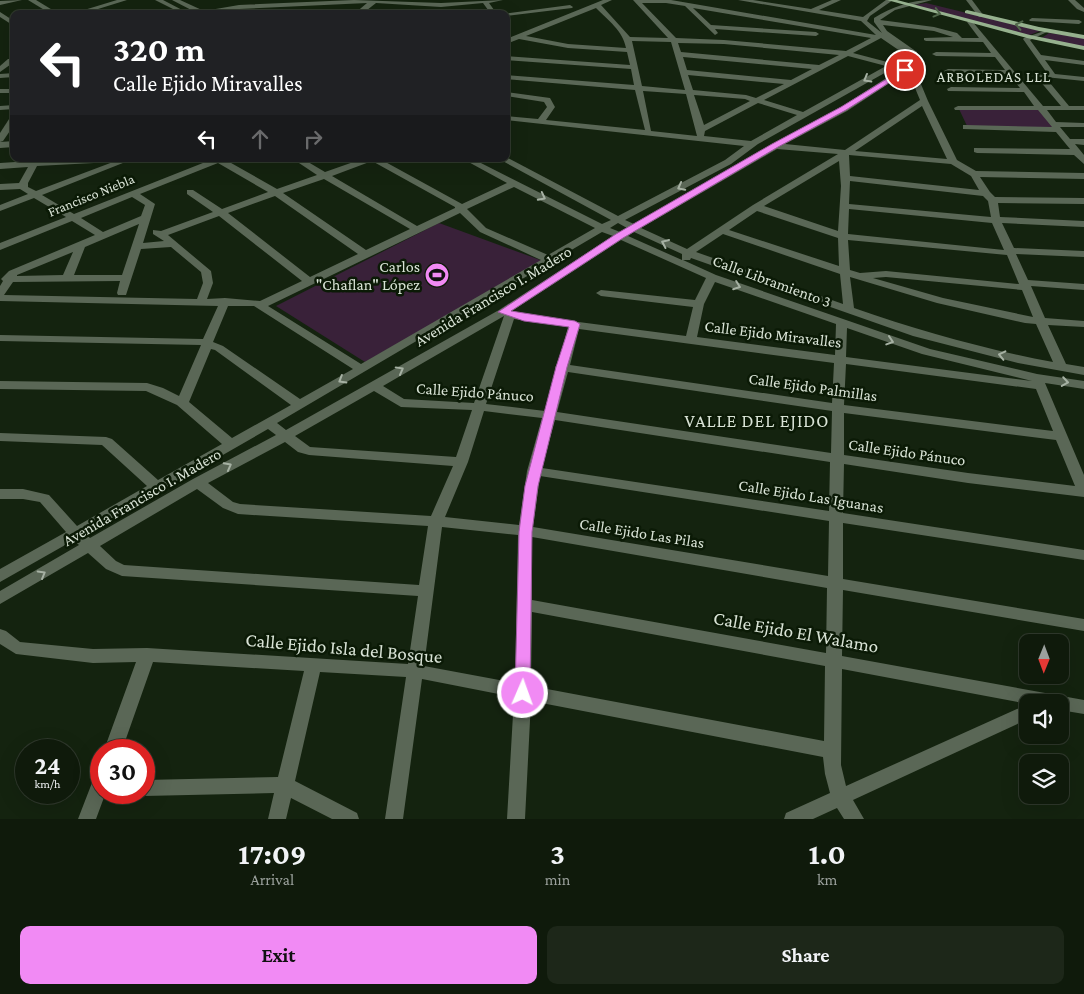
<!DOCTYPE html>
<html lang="en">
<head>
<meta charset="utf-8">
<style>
	body { margin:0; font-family:"Crimson Pro",serif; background:#1d2719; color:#f1f3f6; height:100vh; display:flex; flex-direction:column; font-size:19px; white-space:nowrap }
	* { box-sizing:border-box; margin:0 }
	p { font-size:16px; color:#9ba19d }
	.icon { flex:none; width:28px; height:28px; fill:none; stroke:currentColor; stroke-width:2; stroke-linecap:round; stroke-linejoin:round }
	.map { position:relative; height:819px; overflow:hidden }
	.side { display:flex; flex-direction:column; background:#0f1a0b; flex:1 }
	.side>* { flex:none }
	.top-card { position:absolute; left:10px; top:10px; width:500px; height:152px; border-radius:10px; box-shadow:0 5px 20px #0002,0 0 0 1px #2f382c; background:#202124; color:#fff; overflow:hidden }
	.needle { width:32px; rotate:181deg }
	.controls { position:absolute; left:1019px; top:634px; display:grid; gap:10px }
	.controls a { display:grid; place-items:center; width:50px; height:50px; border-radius:10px; background:#0f1a0b; box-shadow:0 5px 20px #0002,0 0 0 1px #2f382c; font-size:25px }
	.speed { position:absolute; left:15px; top:739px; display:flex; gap:10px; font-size:25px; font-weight:700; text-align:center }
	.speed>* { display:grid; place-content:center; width:65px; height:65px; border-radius:50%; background:#0f1a0b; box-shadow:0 5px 20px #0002,0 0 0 1px #2f382c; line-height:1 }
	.speed small { font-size:12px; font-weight:400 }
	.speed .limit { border:8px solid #d22; background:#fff; color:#111 }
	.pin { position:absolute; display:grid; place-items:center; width:42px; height:42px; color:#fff; margin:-21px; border:2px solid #fff; border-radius:50%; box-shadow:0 1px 5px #0007 }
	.me { position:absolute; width:55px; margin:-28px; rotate:2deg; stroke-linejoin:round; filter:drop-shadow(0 0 4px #0008) }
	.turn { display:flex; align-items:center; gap:18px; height:105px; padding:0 20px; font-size:22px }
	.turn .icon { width:65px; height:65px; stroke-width:2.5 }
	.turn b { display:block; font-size:35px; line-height:42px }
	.lanes { display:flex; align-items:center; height:48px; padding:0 20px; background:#0003; justify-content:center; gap:25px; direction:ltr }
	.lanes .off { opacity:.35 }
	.eta { display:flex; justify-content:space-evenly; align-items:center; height:85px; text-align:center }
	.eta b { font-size:30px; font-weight:700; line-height:35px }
	.cta { display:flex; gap:10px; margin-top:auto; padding:10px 20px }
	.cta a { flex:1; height:58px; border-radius:10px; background:#f18af4; color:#111; font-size:20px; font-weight:700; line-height:58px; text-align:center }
	.cta a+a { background:#1d2719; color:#f1f3f6 }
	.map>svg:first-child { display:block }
</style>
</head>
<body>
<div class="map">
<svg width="1084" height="819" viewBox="0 0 1084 819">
	<rect width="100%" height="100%" fill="#14230f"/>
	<g fill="#392139">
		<path d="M926 3 1040 31 1027 36 914 5Z"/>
		<path d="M1049 33 1084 38V47L1040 39Z"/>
		<path d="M959 109 1042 110 1059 131 968 128Z"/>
		<path d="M439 223 543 261 365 362 276 306Z"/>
	</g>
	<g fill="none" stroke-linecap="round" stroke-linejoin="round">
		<g fill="#5a6756" fill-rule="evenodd">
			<path d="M22 0 0 5V1Z"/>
			<path d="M28 0H36L59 14H51Z"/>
			<path d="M117 0H127L82 14H71Z"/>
			<path d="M155 0H163L186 12 181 13Z"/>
			<path d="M172 0H180L204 11 239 5 354 0 441 3 503 0 489 3 497 14H491L483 3 441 7 376 3 362 14H354L367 3 239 9 199 14Z"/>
			<path d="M603 0H612L601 5 630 37 668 38 633 0H671L876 35 861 21 738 0H753L811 9 832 0H841L819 10 863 17 886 0H893L870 16 867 21 882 33 874 22V18C892 7 911 0 932 0L895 10 880 20 934 27 957 33 962 38H979L967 22 972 21 1043 106H1061L1034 74 1038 72 1047 73 1023 39 1024 38 1047 30V32L1030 40 1041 55 1084 61V65L1045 60 1055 74 1084 77V81L1045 77 1069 106H1084V110H1047L1056 122 1084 123V127H1060L1070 139H1084V145L1075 144 1084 155V164L1074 155 977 153 974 152V148L1070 149 1056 132 963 129V125H966L1052 127 1038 110H955L954 108 958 106H1034L1024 92 948 91 947 89 951 87 1020 88 1009 74 948 73 944 71 948 69 1005 70 995 57 936 56 932 54 936 52 991 53 983 42 926 41 924 40V38L953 37 934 31 883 25 887 31 917 52 918 59 913 65 928 101 957 160 976 171 1084 173V179L980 177 990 192 995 197 1084 198V204L998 203 1000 217 1084 221V227L1002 223 1014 248 1084 251V257L1016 254 1028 280 1084 284V290L1031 286 1045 318 1084 321V327L1048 325 1066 364 1084 367V375L1018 363 913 336 691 258 690 260H683L716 275 930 349 1037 374 1084 381V389L1045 383 1084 475V497L968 483 844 464 843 513 1084 550V560L843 523V579L1084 619V631L843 590 842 656 1084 700V714L1060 710V702L1028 704 842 669 841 765 846 786 1028 704V719L853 800 864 819H844L837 808 813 819H784L786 813 830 793 825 774 823 757 531 701 525 819H507L514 697 422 679 403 819H385L406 677 320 672 295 781 357 813 359 819H332L291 798 286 819H268L274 793 144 796 138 794 144 792V780L278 777 304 671 153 662 122 750H104L136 662 93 663 16 654 0 644V629L6 631 20 642 93 649 147 648 408 664 418 596 122 576 106 569 88 553 0 604V591L79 545 74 540 0 582V569L66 532 40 502 23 499H0V489H23L49 495 77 526 147 486 102 445 0 441V433L106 437 112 439 158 480 222 444 177 405 146 391 0 389V381L147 383 163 388 179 396 201 345 0 341V335L203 339 218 306 0 301V286L3 281 1 279 9 271 95 235 72 221 0 250V243L66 217 34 198 0 211V205L28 194 20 189 0 190V184L19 183 28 167 0 169V163L31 161 33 159H41L40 161 133 159 42 195 74 214 213 159H224L277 189 317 175 293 159H303L325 172 362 159H380L462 204 507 183 463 159H473L602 224 611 220 499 159 506 157 618 216 725 160 744 146 506 120V116L538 119 547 107 544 102 506 96V92L550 98 555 107 546 120 645 130 635 90 506 79V75L634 85 631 69 506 60V56L630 65 627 52 568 48 519 39 506 44V39ZM642 3H666L685 6 715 35 718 33 715 29 816 36 819 34 816 32 711 25 693 8 871 38 846 51 724 40 676 38ZM596 8C608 20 623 31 626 48L568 44 526 36ZM881 38 900 51V58L891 63 853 53ZM632 41 671 42 685 90 642 86ZM678 43 724 44 839 55 819 65 681 52ZM907 51 910 53V59L902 68 841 107 772 144 634 224 625 220 731 164 758 144 906 61 909 55ZM848 56 886 66 803 112 764 100ZM683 57 812 69 791 80 687 70ZM908 71 920 100 845 150 785 144 847 111ZM688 75 784 84 756 98 746 95 693 90ZM643 91 686 94 697 136 651 131ZM694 95 745 99 750 101 704 125ZM758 103 797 115 751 141 704 136 705 131ZM922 106 947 159 855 151ZM777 149 838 154 753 205 687 249 641 228ZM849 155 951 164 971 176 979 190 850 176ZM372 161 455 207V208L417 226 332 176ZM839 161 841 186 838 231 764 206ZM113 162 36 191 28 187V183L37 166ZM218 163 268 192 222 209 193 190H187V194L213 212 161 231 153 230V234L164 241 143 243 155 204 140 194ZM324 179 410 229 366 250 283 193ZM850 181 983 196 988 201 991 217 849 204ZM514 187 595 228 548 255 486 228 467 209ZM275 196 358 254 310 277 228 213ZM132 197 145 205 141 216 103 232 81 218ZM849 209 992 223 1004 250 848 234ZM757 211 838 238 839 266 729 230ZM460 213 480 232 541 260 361 364 268 306ZM219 216 302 281 260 301 225 298 207 299 213 283 211 271 168 235ZM618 223 627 228 620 232 610 228ZM139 224 122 275H74L85 247ZM602 232 613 236 499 310 286 430 277 423ZM634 232 682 254V260L628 236ZM723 234 840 274 843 304 696 252ZM621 240 706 278 695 300 601 290 596 293 601 296 693 307 686 336 525 315 512 311ZM848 240 1007 255 1019 284 886 271 860 273 850 270ZM171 247 201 272 203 283 197 299 4 295 13 282 120 281 117 293 118 295H126L141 249ZM73 252 63 275 17 276V275ZM850 277 937 303 1025 323 1036 324 1053 362C984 349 920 331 854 308ZM886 277 1022 290 1033 317 943 298 873 278ZM715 282 836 324 835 355 697 337 704 304ZM228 306H254L353 369 300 399 223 346 213 342ZM504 316 474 403 404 399 383 386ZM514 319 568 327 558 364 555 367 556 369 545 411 486 404ZM847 328 922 354 1032 381 846 357ZM579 329 834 363 832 403 570 365ZM211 349 215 350 291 405 232 438 189 402ZM846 364 1036 389 1053 431 844 405ZM568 372 832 411 831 453 557 412ZM374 391 401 407 472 410 456 457 310 447 295 436ZM484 411 542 418 527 471 519 525 445 517 468 462ZM844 413 1056 440 1075 486 968 473 844 455ZM555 420 830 462 829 511 542 468ZM268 429 276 435 193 479 90 538 85 534ZM285 442 298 452 309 455 453 466 431 516 240 504 233 502 208 483ZM540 476 829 521 828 576 533 527ZM197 489 223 508 238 514 428 526 419 585 124 565 116 561 100 546ZM442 527 518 535 515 683 424 666ZM532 537 827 588 826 653 532 600ZM532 612 825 666 824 741 531 686Z"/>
			<path d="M966 0H972L984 16 983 17H979Z"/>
			<path d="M1068 0H1075L1084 8V12L1077 9Z"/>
			<path d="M570 5 573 7 572 8 506 16V14H503Z"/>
			<path d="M0 12 14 21V26L0 17Z"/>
			<path d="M1032 18 1079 20 1082 22 1079 24 1030 21 1029 20Z"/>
			<path d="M8 59H14V62L0 72V66Z"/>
			<path d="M14 73V77L0 78V74Z"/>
			<rect x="0" y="89" width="14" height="4"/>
			<path d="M14 105V109L0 110V106Z"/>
			<path d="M11 116H14V125L3 141 0 142V133Z"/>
			<path d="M14 141V147L0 148V142Z"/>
			<path d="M101 773V792H106L96 819H78L95 775Z"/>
		</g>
		<g fill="#96b18e" fill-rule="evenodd">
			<path d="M887 0H897L1030 35 1084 46V50L1027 38Z"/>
			<path d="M967 10 1039 27 1084 35V39L1039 31 965 13V11Z"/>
		</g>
	</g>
	<defs><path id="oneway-chevron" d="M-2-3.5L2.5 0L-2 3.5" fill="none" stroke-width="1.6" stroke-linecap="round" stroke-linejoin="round" transform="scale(1.25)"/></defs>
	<g stroke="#50664a">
		<use href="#oneway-chevron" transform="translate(937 13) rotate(15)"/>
		<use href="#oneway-chevron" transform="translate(1019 25) rotate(-167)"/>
	</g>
	<g stroke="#a6b1a3">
		<use href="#oneway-chevron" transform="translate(867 79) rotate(150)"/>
		<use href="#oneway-chevron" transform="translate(681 187) rotate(152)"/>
		<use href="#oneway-chevron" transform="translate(542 197) rotate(27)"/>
		<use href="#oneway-chevron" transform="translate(665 243) rotate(-156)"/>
		<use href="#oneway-chevron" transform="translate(737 286) rotate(20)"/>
		<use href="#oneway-chevron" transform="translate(890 341) rotate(18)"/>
		<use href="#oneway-chevron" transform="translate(1002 355) rotate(-167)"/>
		<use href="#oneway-chevron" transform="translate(400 370) rotate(-29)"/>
		<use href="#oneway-chevron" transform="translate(342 380) rotate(149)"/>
		<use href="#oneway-chevron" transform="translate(1065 382) rotate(9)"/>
		<use href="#oneway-chevron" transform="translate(228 466) rotate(-28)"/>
		<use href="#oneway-chevron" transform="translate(42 574) rotate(-30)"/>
	</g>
	<path fill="#f18af4" stroke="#9d5a9f" d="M903 69 909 70 846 110 778 147 623 238 511 311 575 321 580 324 567 367 538 486 532 532 530 693 528 697 523 699 517 697 515 693 519 532 525 486 556 367 569 327 524 321 498 312 616 234 772 144 841 107Z"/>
	<defs>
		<symbol id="stadium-disc" viewBox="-11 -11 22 22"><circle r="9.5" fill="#f18af4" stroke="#0b1a06"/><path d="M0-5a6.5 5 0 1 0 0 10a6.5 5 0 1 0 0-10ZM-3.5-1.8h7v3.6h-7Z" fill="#111"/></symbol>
	</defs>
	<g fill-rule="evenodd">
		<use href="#stadium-disc" x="423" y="261" width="28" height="28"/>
	</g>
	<g text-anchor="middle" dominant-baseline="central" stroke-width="5" stroke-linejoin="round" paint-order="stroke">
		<g font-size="14" fill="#d9e3d6" stroke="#0b1a06">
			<text transform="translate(91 195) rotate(-22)">Francisco Niebla</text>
		</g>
		<g font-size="15" letter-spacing="1" fill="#d9e3d6" stroke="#0b1a06">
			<text x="994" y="77">ARBOLEDAS LLL</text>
		</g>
		<g font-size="16" fill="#d9e3d6" stroke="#0b1a06" text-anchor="end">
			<text x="420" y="266">Carlos<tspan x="420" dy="18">"Chaflan" López</tspan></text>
		</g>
		<g font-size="16" fill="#d9e3d6" stroke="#0b1a06">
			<text transform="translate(772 281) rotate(20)">Calle Libramiento 3</text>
			<text transform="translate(493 296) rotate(-31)">Avenida Francisco I. Madero</text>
			<text transform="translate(773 334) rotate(7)">Calle Ejido Miravalles</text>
			<text transform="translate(813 387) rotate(8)">Calle Ejido Palmillas</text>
			<text transform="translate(475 392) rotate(4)">Calle Ejido Pánuco</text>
			<text transform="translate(907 452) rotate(8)">Calle Ejido Pánuco</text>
			<text transform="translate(811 496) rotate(9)">Calle Ejido Las Iguanas</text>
			<text transform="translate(142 497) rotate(-30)">Avenida Francisco I. Madero</text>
			<text transform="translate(642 533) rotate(9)">Calle Ejido Las Pilas</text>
		</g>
		<g font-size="18" letter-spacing="1" fill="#d9e3d6" stroke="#0b1a06">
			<text x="757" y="421">VALLE DEL EJIDO</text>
		</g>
		<g font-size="19" fill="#d9e3d6" stroke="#0b1a06">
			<text transform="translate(796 632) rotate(10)">Calle Ejido El Walamo</text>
			<text transform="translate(344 648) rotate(5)">Calle Ejido Isla del Bosque</text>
		</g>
	</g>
</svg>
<div class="controls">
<a><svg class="needle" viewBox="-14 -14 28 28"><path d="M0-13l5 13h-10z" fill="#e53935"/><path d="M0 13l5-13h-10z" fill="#9ba19d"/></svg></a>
<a><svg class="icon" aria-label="sound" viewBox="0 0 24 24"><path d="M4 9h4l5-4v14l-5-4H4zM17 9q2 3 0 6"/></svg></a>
<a><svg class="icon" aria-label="layers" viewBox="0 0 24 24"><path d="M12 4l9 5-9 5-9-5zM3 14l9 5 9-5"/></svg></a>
</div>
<div class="speed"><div>24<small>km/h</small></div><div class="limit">30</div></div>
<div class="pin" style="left:905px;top:70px;background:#d93025"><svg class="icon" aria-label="arrive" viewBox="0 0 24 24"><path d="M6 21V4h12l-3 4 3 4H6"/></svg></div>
<svg class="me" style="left:523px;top:693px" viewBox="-20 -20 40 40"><circle r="17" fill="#f18af4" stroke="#fff" stroke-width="3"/><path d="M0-11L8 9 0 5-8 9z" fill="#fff"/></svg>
<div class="top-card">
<div class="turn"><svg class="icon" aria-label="left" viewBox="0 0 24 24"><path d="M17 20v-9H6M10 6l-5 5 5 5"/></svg><div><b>320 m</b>Calle Ejido Miravalles</div></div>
<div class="lanes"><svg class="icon" aria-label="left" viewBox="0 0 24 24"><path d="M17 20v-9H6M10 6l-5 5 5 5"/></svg><svg class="icon off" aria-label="ahead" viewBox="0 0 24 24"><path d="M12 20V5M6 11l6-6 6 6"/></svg><svg class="icon off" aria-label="right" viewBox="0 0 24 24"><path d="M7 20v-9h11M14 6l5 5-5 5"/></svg></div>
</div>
</div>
<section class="side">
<div class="eta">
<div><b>17:09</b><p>Arrival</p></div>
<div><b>3</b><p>min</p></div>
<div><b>1.0</b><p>km</p></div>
</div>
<div class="cta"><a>Exit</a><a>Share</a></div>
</section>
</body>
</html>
